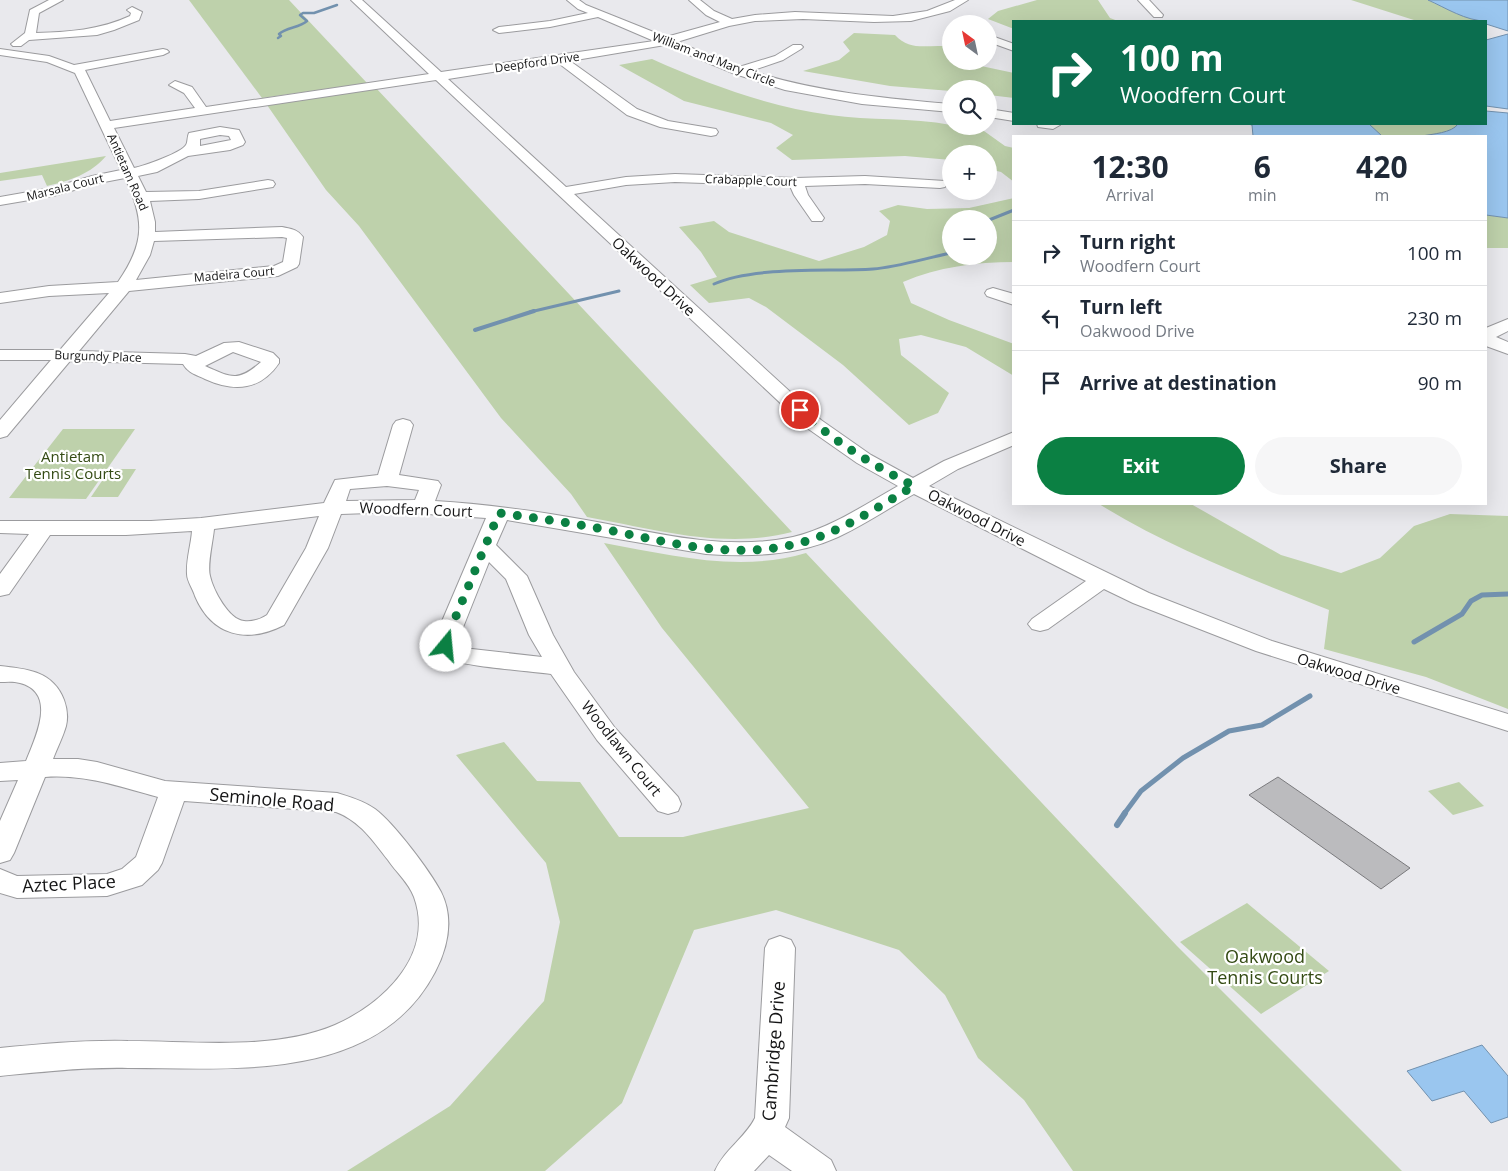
<!DOCTYPE html>
<html lang="en">
<head>
<meta charset="utf-8">
<style>
	body { margin:0; font-family:"Open Sans",sans-serif; background:#f6f6f7; color:#1f2937; height:100vh; display:flex; flex-direction:column; font-size:19px; white-space:nowrap }
	* { box-sizing:border-box; margin:0 }
	p { font-size:16px; color:#747a83 }
	.icon { flex:none; width:28px; height:28px; fill:none; stroke:currentColor; stroke-width:2; stroke-linecap:round; stroke-linejoin:round }
	.map { position:relative; flex:1; overflow:hidden }
	.side { position:absolute; left:1012px; top:135px; width:475px; height:370px; display:flex; flex-direction:column; background:#fff; border-radius:0px; box-shadow:0 5px 20px #0002 }
	.side>* { flex:none }
	.top-card { position:absolute; left:1012px; top:20px; width:475px; height:105px; border-radius:0px; box-shadow:0 5px 20px #0002; background:#0b6e4f; color:#fff; overflow:hidden }
	.needle { width:32px; rotate:327deg }
	.controls { position:absolute; left:942px; top:15px; display:grid; gap:10px }
	.controls a { display:grid; place-items:center; width:55px; height:55px; border-radius:50%; background:#fff; box-shadow:0 5px 20px #0002; font-size:25px }
	.pin { position:absolute; display:grid; place-items:center; width:42px; height:42px; color:#fff; margin:-21px; border:2px solid #fff; border-radius:50%; box-shadow:0 1px 5px #0007 }
	.me { position:absolute; width:55px; margin:-28px; rotate:17deg; stroke-linejoin:round; filter:drop-shadow(0 0 4px #0008) }
	.turn { display:flex; align-items:center; gap:18px; height:105px; padding:0 25px; font-size:22px }
	.turn .icon { width:65px; height:65px; stroke-width:2.5 }
	.turn b { display:block; font-size:35px; line-height:42px }
	.eta { display:flex; justify-content:space-evenly; align-items:center; height:85px; text-align:center }
	.eta b { font-size:30px; font-weight:700; line-height:35px }
	.button { display:flex; gap:10px; margin-top:auto; padding:10px 25px }
	.button a { flex:1; height:58px; border-radius:30px; background:#0b8043; color:#fff; font-size:20px; font-weight:700; line-height:58px; text-align:center }
	.button a+a { background:#f6f6f7; color:#1f2937 }
	ul { padding:0; list-style:none }
	li { display:flex; align-items:center; gap:15px; height:65px; padding:0 25px; border-top:1px solid #e0e1e3 }
	li div { flex:1 }
	li b { display:block; font-size:19px }
	li em { font-style:normal }
	.map>svg:first-child { display:block }
</style>
</head>
<body>
<div class="map">
<svg width="1508" height="1171" viewBox="0 0 1508 1171">
	<rect width="100%" height="100%" fill="#e9e9ed"/>
	<g fill="#bed1ab" fill-rule="evenodd">
		<path d="M189 0H289L367 83 262 98Z"/>
		<path d="M1037 0H1098L1110 18 1118 21H1014V29L988 19 998 11Z"/>
		<path d="M1351 0H1428L1457 14 1479 21H1417Z"/>
		<path d="M854 33 895 35C911 53 930 43 951 47V61H967L981 66 1014 73V98L989 95V89H951V91L890 86 803 71 839 60 850 51 843 42Z"/>
		<path d="M652 59C710 85 767 106 830 115 870 121 911 117 951 125V126L984 131 1005 146 1014 148V182L1001 172 989 169V154H951V160L905 156 792 160 776 148 793 135 771 123 684 101 619 65Z"/>
		<path d="M376 88 792 532C724 550 654 529 587 517L571 494 501 418 359 226 326 190 267 105Z"/>
		<path d="M1369 124H1458C1447 139 1400 136 1382 136Z"/>
		<path d="M106 156C91 174 69 181 47 186L42 175 0 181V173Z"/>
		<path d="M1014 198V262C976 262 938 267 903 282L911 303 949 320 1014 344V376L966 347 921 335 899 339 901 355 949 393 938 413 909 425 843 365 766 307 749 298 709 303 690 285 717 277 701 252 679 227 714 221 729 232 819 261 864 247 887 235 890 221 879 211 898 205 927 209 969 208ZM951 219H989V256H951Z"/>
		<path d="M1486 215 1508 218V248H1486Z"/>
		<path d="M63 429H135L86 499 9 498Z"/>
		<path d="M110 469H136L118 497H91Z"/>
		<path d="M1099 504H1191L1281 555 1341 573 1380 558 1414 526 1450 514 1508 516V709L1426 677 1324 649 1329 610C1251 579 1170 548 1099 504Z"/>
		<path d="M604 543C671 555 739 573 806 553L1177 946 1402 1171H1073L1024 1100 978 1058 945 995 899 950 776 910 694 930 622 1103 545 1171H347L450 1106 544 1001 560 922 546 863 456 755 504 742 537 781 580 782 619 837H683L809 808 662 628Z"/>
		<path d="M1459 782 1484 806 1453 815 1428 791Z"/>
		<path d="M1247 903 1329 971 1261 1014 1180 942Z"/>
	</g>
	<g fill="#9ac6ef" stroke="#7291ae">
		<path d="M1428 0H1508V31L1486 24V21C1466 21 1446 8 1428 0Z"/>
		<path d="M1508 34V109L1486 106V40Z"/>
		<path d="M1486 111 1508 113V218L1486 215V136H1422C1432 134 1452 133 1458 124H1486Z"/>
		<path d="M1248 124H1369L1382 136H1253L1252 125Z"/>
		<path d="M1482 1045 1508 1076V1117L1491 1123 1464 1091 1432 1101 1407 1071Z"/>
	</g>
	<g fill="none" stroke-linecap="round" stroke-linejoin="round">
		<path stroke="#7291ae" stroke-width="2.5" d="M278 38 281 36 279 34C287 27 299 28 307 21L300 15 303 13H314L337 5"/>
		<g stroke="#7291ae" stroke-width="3">
			<path d="M989 220 1014 210"/>
			<path d="M714 284C754 266 827 272 873 269 898 267 926 258 951 253"/>
			<path d="M530 312 619 291"/>
		</g>
		<path stroke="#7291ae" stroke-width="4" d="M475 330 534 311"/>
		<g stroke="#7291ae" stroke-width="5">
			<path d="M1414 642 1462 614 1471 601 1482 595 1508 594"/>
			<path d="M1124 814 1141 791 1183 758 1229 731 1262 725 1310 696"/>
		</g>
		<path stroke="#7291ae" stroke-width="6" d="M1117 825 1125 813"/>
	</g>
	<path fill="#bbbbbe" stroke="#7a7a7d" d="M1278 777 1410 868 1381 889 1249 795Z"/>
	<g fill="none" stroke-linecap="round" stroke-linejoin="round">
		<defs>
			<g id="minor">
				<path d="M49 0H63L39 13 36 33C68 32 100 30 130 16L131 13 127 10 132 7 142 12 139 20 114 30 97 35 29 40 21 46H13L11 44 25 33 30 10Z"/>
				<path d="M351 0H362L441 72 654 41 598 17 550 27 499 33 493 30 499 27 550 21 588 13 578 9 567 0H579L586 5 666 37 720 22 706 15 689 0H700L714 11 732 19 755 15 795 12 893 16 927 11 955 0H968L950 11 911 21 874 22 803 19 755 21 729 26 677 42 739 67 775 56 793 45H801L803 47 801 49 783 60 751 71C816 92 883 98 951 104V112L862 104 785 90 735 74 665 45 570 61 637 109 668 121 716 129 718 132 716 135 711 136 660 127 627 115 557 62 448 79 566 187 626 177 675 174 796 178 865 176 945 181 947 184 945 187 940 188 865 184 805 186 808 195 824 218 822 221H812L794 195 790 186 675 182 626 185 574 194 821 420 871 455 913 478 944 461 1014 432V445L958 469 929 486 1149 593 1272 641 1508 714V731L1256 651 1133 603 1104 589 1048 629 1040 631 1032 629 1028 624 1032 619 1086 581 914 494C889 508 864 525 838 537 797 556 749 557 706 554L507 520 496 545 527 576 553 635 574 672 615 728 678 797 681 804 678 811 668 814 658 811 597 740 551 674C531 671 456 666 443 657 438 653 435 646 434 640L486 518 398 512 341 514 328 548 284 625C247 644 212 636 195 596 193 589 187 581 187 574 186 560 191 545 192 531L126 535H50L9 594 0 596V574L29 534 0 533V521H151L201 518 324 503 335 480 378 475 393 425 396 421 403 419 410 421 413 425 399 475 438 481 441 485 435 501C486 504 536 511 586 520 654 532 723 552 793 537 831 528 864 505 898 486L857 463 807 428 436 80 114 128 134 168C144 166 181 153 186 145 188 142 187 137 189 133L220 127 239 130 245 142 243 145 230 150 188 156 157 172 138 176 146 192 199 191 268 180 273 181 275 184 273 187 199 199 150 201 155 222V232L282 227C291 229 297 229 303 237L299 264 297 267 278 276 129 291 79 351 185 354 196 356 224 343 239 342 273 353 279 359V363C260 391 234 392 205 379 197 375 188 373 183 364L70 361 7 436 0 438V420L51 360H0V350H60L109 293 49 296 0 303V293L49 286 118 282C145 243 145 220 125 178L99 183 53 196 0 205V197L51 188 92 176 121 170 75 73 47 62 0 55V49L49 56 74 65 163 49 167 50 169 52 163 55 85 70 110 121 195 108 184 93 169 85 175 81 192 87 206 107 429 74ZM220 135 229 136 231 140 200 146V139ZM282 237 287 238 283 262 274 266 136 280 150 255 154 241ZM233 352 261 362C238 382 232 378 205 366ZM387 486 419 490 415 500 346 501 350 489ZM319 516 306 548 267 615C261 619 252 622 244 621 229 620 213 590 210 576 207 565 213 541 214 529ZM489 562 506 579 529 635 542 657 463 648 459 645 458 640Z"/>
				<path d="M1138 0H1149L1163 15 1162 17H1154Z"/>
				<path d="M989 35 1014 44V51L989 42Z"/>
				<path d="M989 109 1014 113V121L989 117Z"/>
				<path d="M1037 124H1059L1060 125 1053 129 1038 127Z"/>
				<path d="M993 288 1014 294V305L987 296 985 293 987 290Z"/>
				<path d="M1508 319V331L1496 337 1508 342V354L1486 346V328Z"/>
				<path d="M0 666C27 669 53 671 64 700 67 708 68 718 66 726 63 737 57 748 53 759H78L97 762 165 781 337 793C350 797 364 801 375 809 394 823 430 871 441 892 454 918 448 947 435 972 377 1083 233 1068 128 1068 85 1067 43 1072 0 1076V1048C43 1044 85 1040 128 1041 193 1041 274 1051 335 1025 383 1004 435 955 414 897 409 883 396 872 388 860 373 841 360 821 336 812L184 801 162 863 158 870 142 885 107 896 17 898 0 893V869L17 876 107 874 122 869 136 857 158 797C121 787 85 774 45 777L14 853 10 860 0 863V821L18 780 0 781V763L26 761C35 738 58 693 20 683 13 681 6 682 0 682Z"/>
				<path d="M780 936 791 940 795 948 789 1118 785 1127 831 1160 836 1171H792L769 1155 754 1171H715C724 1150 745 1138 755 1118L765 948 769 940Z"/>
			</g>
		</defs>
		<use href="#minor" stroke="#9b9b9e" stroke-width="2"/>
		<use href="#minor" fill="#fff" fill-rule="evenodd"/>
	</g>
	<g fill="none" stroke-linecap="round" stroke-linejoin="round">
		<path stroke="#0b8043" stroke-width="9" stroke-dasharray="0 16.2" d="M446 646V640L499 513C536 518 572 523 608 530 677 544 740 562 810 540 847 528 881 505 914 486 873 465 834 442 800 410"/>
	</g>
	<g text-anchor="middle" dominant-baseline="central" stroke-width="4.5" stroke-linejoin="round" paint-order="stroke">
		<g font-size="12" fill="#151516" stroke="#fff">
			<text transform="translate(714 59) rotate(21)">William and Mary Circle</text>
			<text transform="translate(537 62) rotate(-8)">Deepford Drive</text>
			<text transform="translate(128 172) rotate(66)">Antietam Road</text>
			<text transform="translate(751 180) rotate(2)">Crabapple Court</text>
			<text transform="translate(65 187) rotate(-14)">Marsala Court</text>
			<text transform="translate(234 274) rotate(-5)">Madeira Court</text>
			<text transform="translate(98 356) rotate(2)">Burgundy Place</text>
		</g>
		<g font-size="15" fill="#151516" stroke="#fff">
			<text transform="translate(654 276) rotate(43)">Oakwood Drive</text>
			<text transform="translate(416 509) rotate(2)">Woodfern Court</text>
			<text transform="translate(977 517) rotate(27)">Oakwood Drive</text>
			<text transform="translate(1349 673) rotate(17)">Oakwood Drive</text>
			<text transform="translate(622 748) rotate(51)">Woodlawn Court</text>
		</g>
		<g font-size="15" fill="#334a13" stroke="#fff">
			<text x="73" y="456">Antietam<tspan x="73" dy="17">Tennis Courts</tspan></text>
		</g>
		<g font-size="18" fill="#151516" stroke="#fff">
			<text transform="translate(272 799) rotate(5)">Seminole Road</text>
			<text transform="translate(69 883) rotate(-3)">Aztec Place</text>
			<text transform="translate(773 1051) rotate(-86)">Cambridge Drive</text>
		</g>
		<g font-size="18" fill="#334a13" stroke="#fff">
			<text x="1265" y="956">Oakwood<tspan x="1265" dy="21">Tennis Courts</tspan></text>
		</g>
	</g>
</svg>
<div class="controls">
<a><svg class="needle" viewBox="-14 -14 28 28"><path d="M0-13l5 13h-10z" fill="#e53935"/><path d="M0 13l5-13h-10z" fill="#747a83"/></svg></a>
<a><svg class="icon" aria-label="search" viewBox="0 0 24 24"><circle cx="10" cy="10" r="6"/><path d="M15 15l6 6"/></svg></a>
<a>+</a>
<a>−</a>
</div>
<div class="pin" style="left:800px;top:410px;background:#d93025"><svg class="icon" aria-label="arrive" viewBox="0 0 24 24"><path d="M6 21V4h12l-3 4 3 4H6"/></svg></div>
<svg class="me" style="left:446px;top:646px" viewBox="-20 -20 40 40"><circle r="19" fill="#fff"/><path d="M0-13L10 11 0 6-10 11z" fill="#0b8043"/></svg>
<div class="top-card">
<div class="turn"><svg class="icon" aria-label="right" viewBox="0 0 24 24"><path d="M7 20v-9h11M14 6l5 5-5 5"/></svg><div><b>100 m</b>Woodfern Court</div></div>
</div>
<section class="side">
<div class="eta">
<div><b>12:30</b><p>Arrival</p></div>
<div><b>6</b><p>min</p></div>
<div><b>420</b><p>m</p></div>
</div>
<ul>
<li><svg class="icon" aria-label="right" viewBox="0 0 24 24"><path d="M7 20v-9h11M14 6l5 5-5 5"/></svg><div><b>Turn right</b><p>Woodfern Court</p></div><em>100 m</em></li>
<li><svg class="icon" aria-label="left" viewBox="0 0 24 24"><path d="M17 20v-9H6M10 6l-5 5 5 5"/></svg><div><b>Turn left</b><p>Oakwood Drive</p></div><em>230 m</em></li>
<li><svg class="icon" aria-label="arrive" viewBox="0 0 24 24"><path d="M6 21V4h12l-3 4 3 4H6"/></svg><div><b>Arrive at destination</b></div><em>90 m</em></li>
</ul>
<div class="button"><a>Exit</a><a>Share</a></div>
</section>
</div>
</body>
</html>
